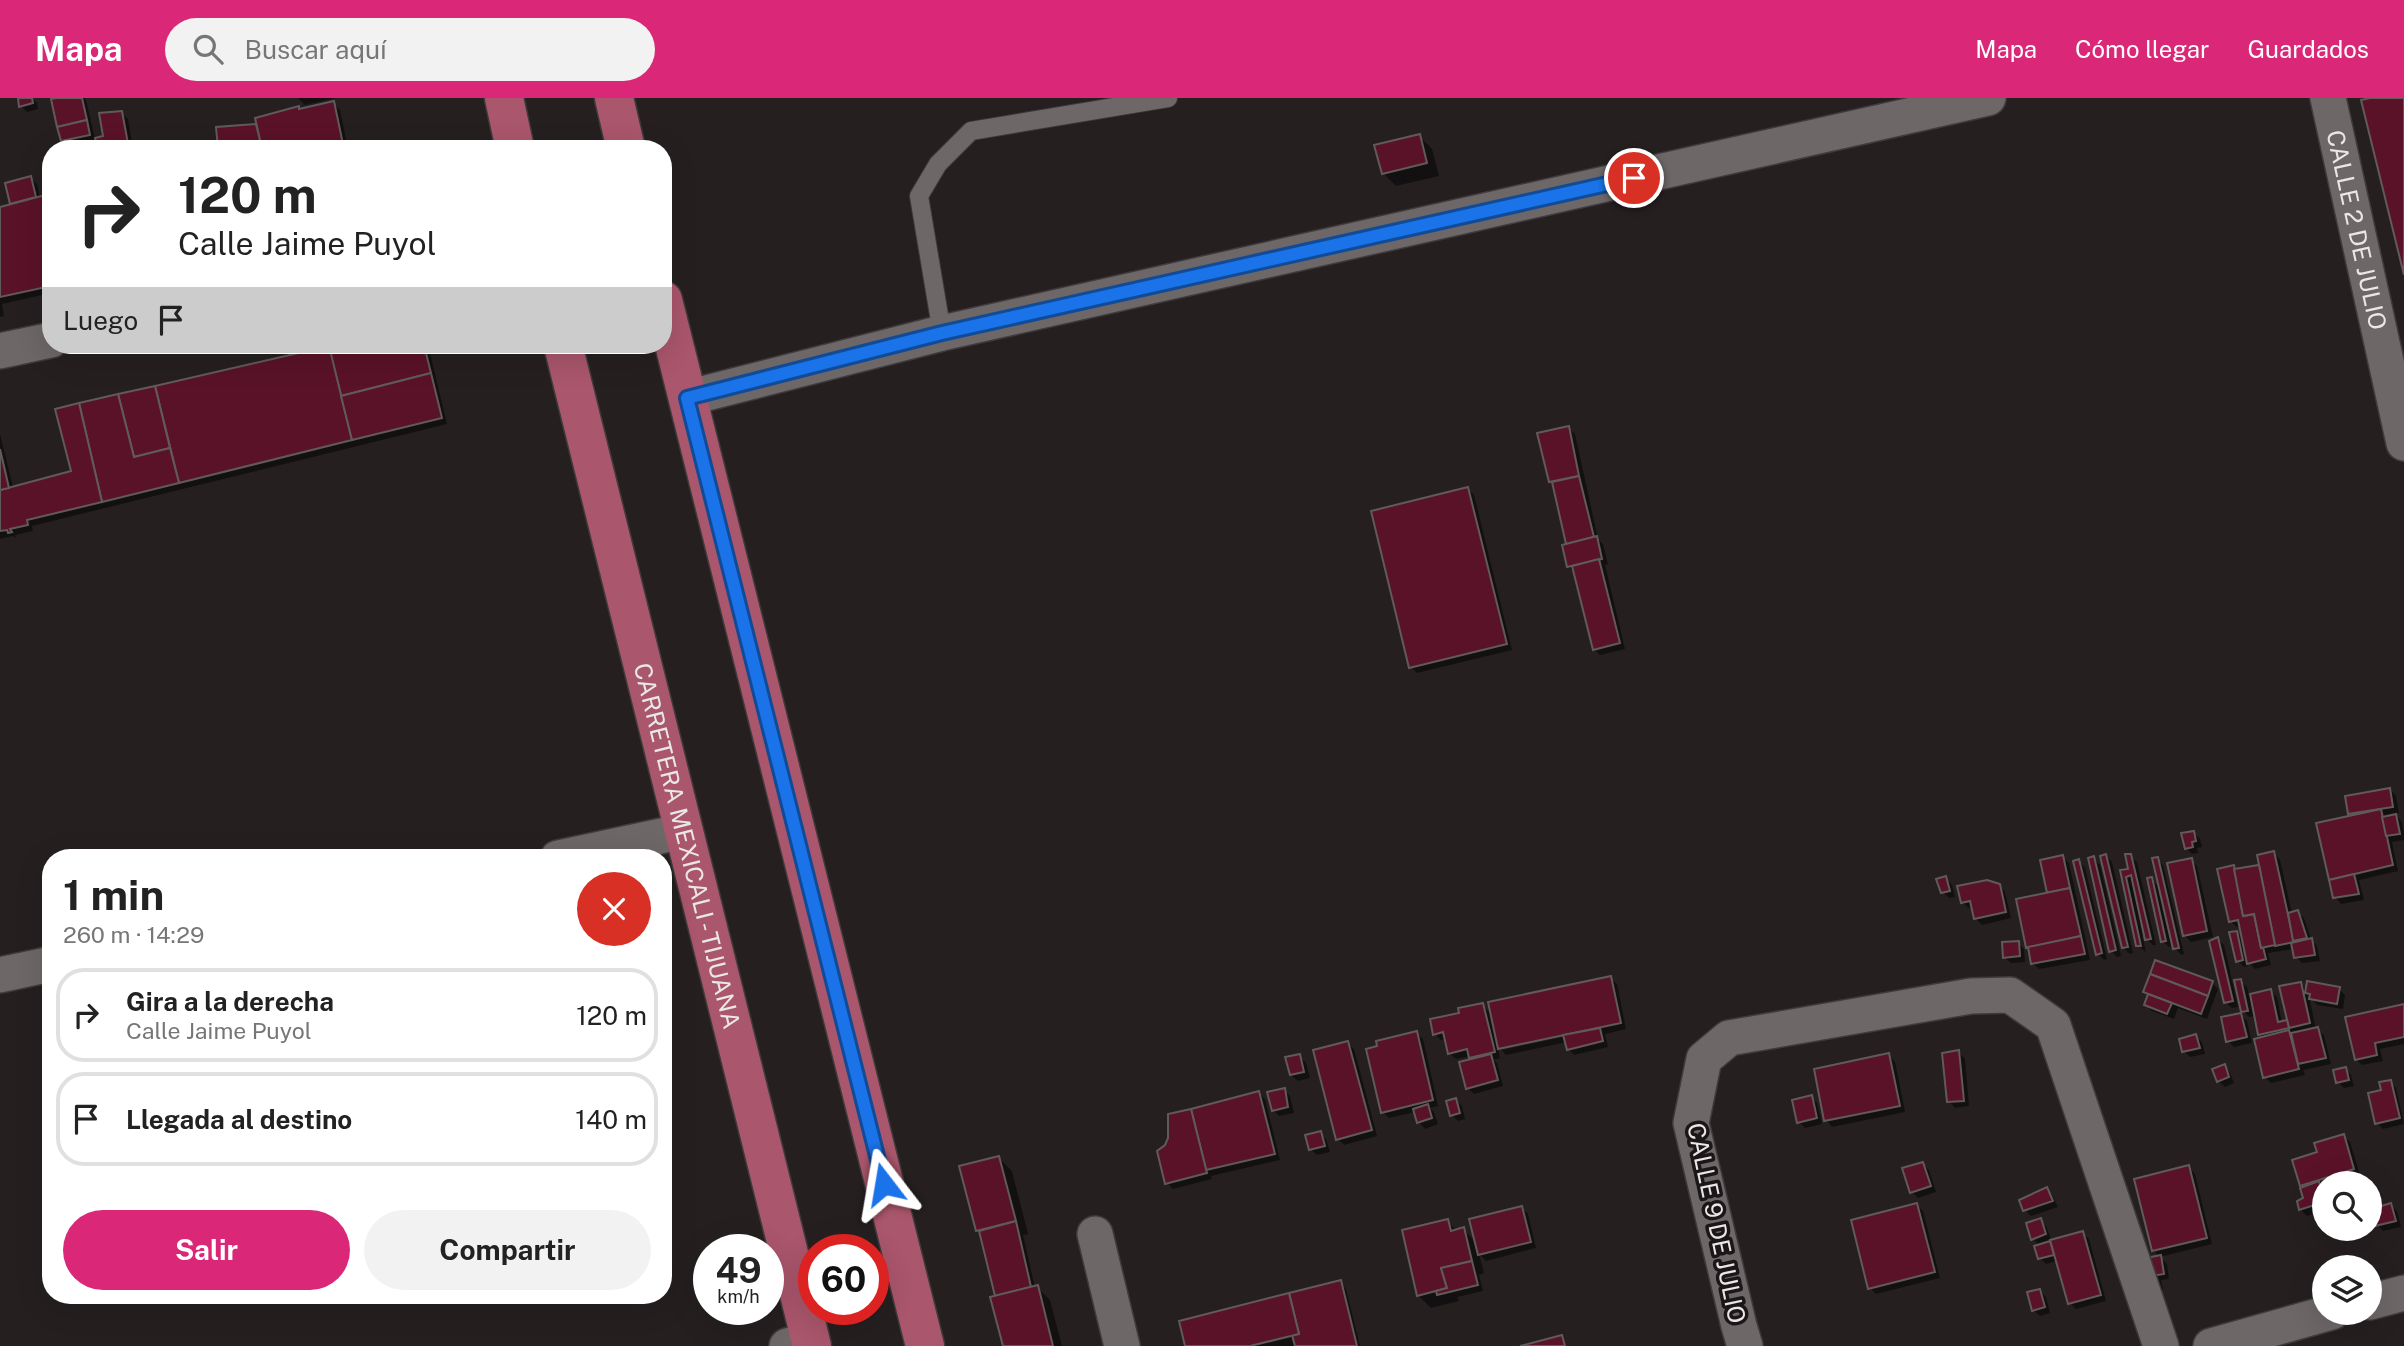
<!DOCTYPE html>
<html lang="es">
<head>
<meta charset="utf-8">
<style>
	body { margin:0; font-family:"Public Sans",sans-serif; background:#f2f2f2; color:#222; height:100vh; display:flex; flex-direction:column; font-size:26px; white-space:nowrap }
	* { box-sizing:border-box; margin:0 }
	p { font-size:23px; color:#767676 }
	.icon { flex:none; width:38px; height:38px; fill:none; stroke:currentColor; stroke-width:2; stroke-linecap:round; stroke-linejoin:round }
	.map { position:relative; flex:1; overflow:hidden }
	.drawer { position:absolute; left:42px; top:751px; width:630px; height:455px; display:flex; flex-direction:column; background:#fff; border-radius:28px; box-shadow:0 7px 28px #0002 }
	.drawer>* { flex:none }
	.top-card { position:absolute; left:42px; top:42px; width:630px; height:214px; border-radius:28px; box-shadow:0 7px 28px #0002; background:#fff; color:#222; overflow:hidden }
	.buttons { position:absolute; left:2312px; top:1073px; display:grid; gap:14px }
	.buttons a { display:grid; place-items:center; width:70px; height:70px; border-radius:50%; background:#fff; box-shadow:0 7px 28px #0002; font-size:35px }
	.speed { position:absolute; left:693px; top:1136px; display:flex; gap:14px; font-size:35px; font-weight:700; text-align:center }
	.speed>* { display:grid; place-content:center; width:91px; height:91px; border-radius:50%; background:#fff; box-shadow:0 7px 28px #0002; line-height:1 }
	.speed small { font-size:18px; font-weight:400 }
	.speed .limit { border:10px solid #d22; background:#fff; color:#111 }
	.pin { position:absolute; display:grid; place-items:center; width:60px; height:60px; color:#fff; margin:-30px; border:4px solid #fff; border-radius:50%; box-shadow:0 2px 7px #0007 }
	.me { position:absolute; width:77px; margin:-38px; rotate:346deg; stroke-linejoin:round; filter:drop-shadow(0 0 5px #0008) }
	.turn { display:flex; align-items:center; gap:24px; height:147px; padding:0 21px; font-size:32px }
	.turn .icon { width:91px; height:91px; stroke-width:2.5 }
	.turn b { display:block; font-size:49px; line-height:60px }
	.then { display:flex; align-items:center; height:66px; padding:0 21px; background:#0003; gap:14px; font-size:26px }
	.round { display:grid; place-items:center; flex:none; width:74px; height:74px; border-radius:37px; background:#f2f2f2 }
	.summary { display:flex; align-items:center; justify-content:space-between; height:119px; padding:0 21px }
	h1 { font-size:42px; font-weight:700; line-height:52px }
	.button { display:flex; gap:14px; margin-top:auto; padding:14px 21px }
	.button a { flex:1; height:80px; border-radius:42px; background:#db2777; color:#fff; font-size:28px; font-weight:700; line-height:80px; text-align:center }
	.button a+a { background:#f2f2f2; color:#222 }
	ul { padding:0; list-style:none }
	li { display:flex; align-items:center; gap:21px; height:94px; margin:0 14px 10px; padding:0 7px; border:4px solid #e0e0e0; border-radius:28px }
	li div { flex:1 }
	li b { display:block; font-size:26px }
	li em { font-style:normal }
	header { display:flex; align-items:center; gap:42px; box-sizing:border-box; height:98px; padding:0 35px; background:#db2777; color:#fff }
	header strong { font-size:33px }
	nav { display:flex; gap:38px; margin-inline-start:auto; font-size:24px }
	.search { width:490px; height:63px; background:#f2f2f2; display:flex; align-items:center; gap:18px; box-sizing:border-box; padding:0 24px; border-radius:38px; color:#767676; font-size:26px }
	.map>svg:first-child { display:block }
</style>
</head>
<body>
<header>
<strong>Mapa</strong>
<div class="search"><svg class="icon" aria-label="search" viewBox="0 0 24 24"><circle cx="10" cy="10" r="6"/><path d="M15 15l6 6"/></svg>Buscar aquí</div>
<nav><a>Mapa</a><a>Cómo llegar</a><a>Guardados</a></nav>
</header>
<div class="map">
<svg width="2404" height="1248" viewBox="0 0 2404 1248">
	<rect width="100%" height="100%" fill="#251f20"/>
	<g fill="#0007" fill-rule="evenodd">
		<path d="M26 0H32L37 5 38 11 27 14 21 8Z"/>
		<path d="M63 0H84L86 2 95 41 105 40 121 15 128 21 133 51H98L97 42 69 49 63 42Z"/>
		<path d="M298 0H336L305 7Z"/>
		<path d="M333 5 340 12 348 51H220L218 31 259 28 298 10 301 12Z"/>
		<path d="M1419 38 1432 51 1439 78 1396 88 1383 75Z"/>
		<path d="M30 80 37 86 40 100 48 98 51 100V195L2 206 4 218 0 219V111L12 107 8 86Z"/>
		<path d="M344 247H428L447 326 32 428 33 433 15 437 17 441 13 438 0 441V336L13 389 73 374 57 312Z"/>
		<path d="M1568 330 1575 336 1598 441 1603 446 1608 466 1605 467 1625 551 1600 557 1594 551 1575 475 1568 468V447L1554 387 1550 383Z"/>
		<path d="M1468 391 1474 397 1512 552 1417 575 1411 569Z"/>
		<path d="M2390 691 2396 698 2399 715H2394L2402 724 2404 734V742L2392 744 2398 773 2359 782 2364 802 2341 806 2335 799 2353 719 2349 715Z"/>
		<path d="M2194 735 2200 741 2202 749 2197 750 2198 755 2192 756 2186 750Z"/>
		<path d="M2274 755 2280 762 2292 816 2297 814 2304 820 2311 841 2317 848 2320 863 2302 865 2296 859 2294 851 2268 855 2271 867 2255 871 2247 863 2248 868 2244 869 2238 863 2236 834 2244 842 2241 828 2237 829 2230 823 2233 769 2237 773 2261 768Z"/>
		<path d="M2106 758 2112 764 2133 855 2130 856 2123 850Z"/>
		<path d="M2130 758 2137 764 2156 847H2153L2142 837 2146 854 2137 847 2122 774 2131 772Z"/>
		<path d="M2062 759 2069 765 2090 862 2039 871 2033 865 2031 852 2027 849Z"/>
		<path d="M2093 760 2100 767 2121 858 2117 859 2111 853Z"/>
		<path d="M2157 761 2163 767 2184 856 2181 857 2174 849H2169L2163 843 2151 781 2160 790Z"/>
		<path d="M2191 762 2197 768 2213 839 2191 844 2185 838Z"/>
		<path d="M2079 763 2085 770 2107 861 2104 862 2098 856Z"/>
		<path d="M1946 780 1952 787 1955 799 1949 800 1943 794Z"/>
		<path d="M1999 787 2005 794 2011 820 1982 827 1976 821 1973 809 1969 810 1962 804Z"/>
		<path d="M2218 841 2224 847 2238 909 2232 910 2225 904Z"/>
		<path d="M2018 845 2024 851 2025 864 2011 865 2004 859Z"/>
		<path d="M1610 880 1617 886 1626 931 1605 936 1608 949 1574 957 1568 951 1567 944 1506 957 1497 947 1500 960 1494 962 1497 965 1503 988 1474 996 1468 990 1471 958 1456 961 1449 955 1446 941 1441 942 1435 936 1461 916 1482 907 1493 918ZM1572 934V937L1502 952V949Z"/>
		<path d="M2240 883 2247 889 2249 898 2270 893 2277 899 2282 925 2289 923 2301 886 2307 892 2339 891 2345 897 2343 911 2317 907 2309 898 2316 931 2324 937 2331 966 2303 972 2305 977 2271 985 2265 979 2264 940 2260 936 2256 918 2249 919 2243 913Z"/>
		<path d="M2212 885 2218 891 2207 921 2178 910 2174 921 2152 913 2146 907 2149 898 2145 894Z"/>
		<path d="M2404 908V946L2380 951 2383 963 2362 967 2356 961Z"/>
		<path d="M2241 917 2247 923 2252 945 2234 949 2228 943Z"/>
		<path d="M1417 935 1423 941 1438 1008 1430 1010 1434 1014 1438 1026 1425 1031 1419 1024 1415 1014 1389 1020 1383 1014 1379 949Z"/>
		<path d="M2195 938 2202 944 2205 956 2190 959 2184 953Z"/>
		<path d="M1347 945 1354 951 1377 1038 1344 1047 1338 1041Z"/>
		<path d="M1959 954 1965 961 1969 1008 1955 1010 1949 1003Z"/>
		<path d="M1889 957 1895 964 1905 1014 1832 1029 1826 1022Z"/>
		<path d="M1299 958 1306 965 1310 980 1298 983 1291 977Z"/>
		<path d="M2224 968 2230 975 2234 985 2225 989 2218 983Z"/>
		<path d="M2345 971 2351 977 2354 988 2344 990 2338 984Z"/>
		<path d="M2390 984 2396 990 2404 1026 2383 1031 2377 1025 2383 993Z"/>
		<path d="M1284 992 1290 998 1294 1015 1279 1018 1273 1012Z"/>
		<path d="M1259 995 1265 1001 1280 1062 1211 1078 1212 1081 1173 1091 1167 1085Z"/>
		<path d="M1811 999 1817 1005 1822 1026 1805 1030 1799 1024Z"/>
		<path d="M1456 1002 1462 1008 1465 1021 1458 1023 1452 1017Z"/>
		<path d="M1320 1035 1326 1041 1330 1054 1317 1057 1310 1051Z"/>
		<path d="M2344 1038 2350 1044 2360 1077 2333 1085H2324L2322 1088 2324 1091V1112L2307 1118 2301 1112 2299 1104 2306 1102 2305 1090 2302 1087 2319 1055Z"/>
		<path d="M999 1060 1012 1073 1028 1136 1023 1137 1035 1190 1037 1189 1050 1202 1062 1248H1004L997 1199 982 1137 977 1132Z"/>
		<path d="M1923 1066 1929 1072 1936 1094 1918 1100 1912 1094Z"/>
		<path d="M2188 1069 2195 1076 2212 1146 2160 1159 2154 1153Z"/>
		<path d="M2046 1091 2053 1098 2058 1109 2031 1118 2025 1112Z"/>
		<path d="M1917 1107 1923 1113 1940 1180 1876 1196 1870 1190Z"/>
		<path d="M2390 1107 2397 1113 2401 1129 2383 1133 2377 1127Z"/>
		<path d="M1522 1110 1528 1116 1536 1150 1486 1163 1479 1156 1484 1175 1479 1177 1483 1193 1457 1199 1459 1203 1431 1210 1418 1197 1447 1123 1457 1133 1463 1131 1476 1144Z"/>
		<path d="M2040 1122 2046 1128 2052 1144 2082 1135 2089 1141 2106 1203 2076 1211 2070 1205 2058 1163 2046 1166 2040 1160V1148L2033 1141Z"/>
		<path d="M2160 1159 2167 1166 2169 1181 2161 1182 2163 1192 2157 1193 2150 1187Z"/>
		<path d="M1340 1184 1346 1191 1360 1248H1187Z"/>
		<path d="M2040 1193 2046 1199 2050 1215 2040 1218 2033 1212Z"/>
	</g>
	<g fill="#5a1228" stroke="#605a5b" stroke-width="2">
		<path d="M18 0H32L33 5 19 9Z"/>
		<path d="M56 0H82L87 22 57 29 51 1Z"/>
		<path d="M2370 0H2404V177L2361 2Z"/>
		<path d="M334 3 344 51H262L255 20 299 8V11Z"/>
		<path d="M122 13 129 51H97L95 40 103 38 99 15Z"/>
		<path d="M87 22 90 37 61 43 57 29Z"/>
		<path d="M256 26 262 51H218L216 29Z"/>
		<path d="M1420 36 1427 65 1382 76 1374 47Z"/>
		<path d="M31 78 36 99 10 106 5 85Z"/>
		<path d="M49 96 51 103V188L0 199V109Z"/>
		<path d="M336 247H424L431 275 341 298 329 248Z"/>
		<path d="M329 248 352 342 179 385 155 288Z"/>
		<path d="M431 275 442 320 352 342 341 298Z"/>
		<path d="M155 288 170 350 134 359 118 296Z"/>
		<path d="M118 296 134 359 170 350 179 385 102 404 79 305Z"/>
		<path d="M79 305 102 404 27 422 28 427 10 431 12 434 8 435 7 432 0 433V392L71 373 55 311Z"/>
		<path d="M1569 328 1579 378 1549 384 1537 335Z"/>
		<path d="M0 351 9 390 0 392Z"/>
		<path d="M1579 378 1594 439 1566 446 1552 384Z"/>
		<path d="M1468 389 1507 546 1409 570 1371 413Z"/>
		<path d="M1597 438 1602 461 1567 469 1562 447Z"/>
		<path d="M1599 461 1620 545 1593 552 1572 468Z"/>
		<path d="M2390 690 2393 709 2348 716 2345 698Z"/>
		<path d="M2381 711 2393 767 2329 782 2316 725Z"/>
		<path d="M2396 716 2400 736 2386 738 2382 719Z"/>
		<path d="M2194 733 2196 743 2192 744 2193 749 2185 751 2181 735Z"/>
		<path d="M2274 753 2294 844 2275 848 2257 757Z"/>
		<path d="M2106 756 2128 849 2122 850 2100 758Z"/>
		<path d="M2125 756H2131L2151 841 2145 842 2131 777 2126 779 2141 848H2136L2120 772 2128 771Z"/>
		<path d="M2063 757 2070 790 2047 795 2040 762Z"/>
		<path d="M2094 758 2116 852 2109 854 2088 760Z"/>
		<path d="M2158 759 2179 850 2173 851 2152 760Z"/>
		<path d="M2192 760 2207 833 2183 838 2167 765Z"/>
		<path d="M2079 761 2102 855 2096 857 2073 763Z"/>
		<path d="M2234 767 2243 818 2254 816 2261 850 2263 849 2266 861 2247 866 2238 822 2229 824 2217 771Z"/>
		<path d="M2259 767 2275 847 2261 850 2254 816 2243 818 2234 771Z"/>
		<path d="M2354 776 2359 796 2333 800 2329 782Z"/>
		<path d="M1946 778 1950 793 1941 795 1936 781Z"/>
		<path d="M2152 779 2166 843 2161 844 2147 780Z"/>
		<path d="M1987 782 2000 786 2006 814 1974 821 1970 803 1961 805 1957 788Z"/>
		<path d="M2070 790 2081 838 2026 850 2016 801Z"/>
		<path d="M2298 812 2307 840 2293 843 2288 815Z"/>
		<path d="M2237 833 2243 862 2236 864 2229 834Z"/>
		<path d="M2081 838 2085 856 2031 866 2028 849Z"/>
		<path d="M2218 839 2233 903 2224 905 2209 843Z"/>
		<path d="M2312 840 2315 857 2294 860 2291 845Z"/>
		<path d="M2019 843 2020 858 2003 860 2002 844Z"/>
		<path d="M2155 862 2213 883 2208 898 2150 876Z"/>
		<path d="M2150 876 2208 898 2201 916 2143 894Z"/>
		<path d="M1611 878 1621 925 1498 951 1488 904Z"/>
		<path d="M2241 881 2248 913 2241 914 2234 882Z"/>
		<path d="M2307 883 2340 889 2337 906 2309 901 2310 896 2305 895Z"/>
		<path d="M2301 884 2310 925 2289 930 2279 888Z"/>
		<path d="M2271 891 2278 924 2287 922 2289 930 2258 937 2250 896Z"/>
		<path d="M2148 896 2172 905 2167 916 2144 907Z"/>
		<path d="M1483 905 1495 954 1469 960 1467 951 1448 956 1443 934 1433 937 1430 921 1459 915 1458 910Z"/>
		<path d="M2404 906V939L2375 945 2377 957 2355 962 2345 919Z"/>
		<path d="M2241 915 2247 939 2226 944 2221 919Z"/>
		<path d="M2318 929 2326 960 2298 966 2291 935Z"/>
		<path d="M1600 930 1603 943 1567 952 1563 937Z"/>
		<path d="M2289 932 2299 971 2263 980 2254 941Z"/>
		<path d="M1417 933 1433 1002 1381 1015 1366 951 1377 948 1376 943Z"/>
		<path d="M2196 936 2200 950 2182 954 2179 941Z"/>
		<path d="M1348 943 1372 1032 1336 1042 1313 952Z"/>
		<path d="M1959 952 1964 1003 1947 1004 1942 955Z"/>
		<path d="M1889 955 1900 1008 1824 1023 1814 971Z"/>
		<path d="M1300 956 1304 974 1290 977 1285 959Z"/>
		<path d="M1491 956 1498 982 1466 991 1459 964Z"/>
		<path d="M2225 966 2229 979 2217 984 2212 971Z"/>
		<path d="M2346 969 2349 982 2336 985 2333 972Z"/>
		<path d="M2391 982 2400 1020 2375 1026 2368 995 2381 992 2379 984Z"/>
		<path d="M1285 990 1288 1009 1272 1013 1267 994Z"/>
		<path d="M1259 993 1275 1056 1206 1072 1191 1011Z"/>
		<path d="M1812 997 1817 1020 1797 1025 1792 1002Z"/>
		<path d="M1456 1000 1460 1015 1450 1018 1446 1003Z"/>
		<path d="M1428 1006 1432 1020 1417 1025 1413 1011Z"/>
		<path d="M1191 1011 1207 1075 1165 1086 1157 1053 1165 1047 1168 1040V1016Z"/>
		<path d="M1321 1033 1325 1048 1309 1052 1305 1037Z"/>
		<path d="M2344 1036 2354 1071 2300 1088 2292 1062 2317 1054 2314 1045Z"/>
		<path d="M999 1058 1016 1123 976 1133 959 1068Z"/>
		<path d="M1923 1064 1931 1088 1910 1095 1902 1070Z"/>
		<path d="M2189 1067 2207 1140 2152 1153 2134 1081Z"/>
		<path d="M2319 1083 2324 1104 2299 1112 2297 1103 2303 1100 2300 1090Z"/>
		<path d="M2047 1089 2053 1103 2023 1113 2019 1102Z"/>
		<path d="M1917 1105 1935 1174 1868 1191 1851 1122Z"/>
		<path d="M2391 1105 2396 1123 2375 1128 2371 1111Z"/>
		<path d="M1522 1108 1531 1144 1478 1157 1469 1121Z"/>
		<path d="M2041 1120 2046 1136 2031 1142 2026 1125Z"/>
		<path d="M1448 1121 1451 1133 1464 1129 1472 1163 1441 1170 1447 1190 1417 1198 1402 1132Z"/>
		<path d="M1016 1123 1031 1189 995 1198 979 1133Z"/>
		<path d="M2083 1133 2101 1197 2068 1206 2050 1142Z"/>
		<path d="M2050 1143 2054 1157 2038 1161 2034 1148Z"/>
		<path d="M2161 1157 2164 1176 2144 1179 2141 1161Z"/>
		<path d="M1472 1163 1478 1187 1437 1197 1436 1193 1447 1190 1441 1170Z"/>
		<path d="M1341 1182 1357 1248H1295L1292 1237 1299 1236 1289 1195Z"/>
		<path d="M1038 1187 1053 1248H1003L990 1199Z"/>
		<path d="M2040 1191 2045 1209 2032 1213 2027 1194Z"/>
		<path d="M1289 1195 1299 1236 1250 1248H1185L1179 1223Z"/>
		<path d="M1562 1237 1565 1248H1520Z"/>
	</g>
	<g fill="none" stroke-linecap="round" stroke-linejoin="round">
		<defs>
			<path id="lane" d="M942 235 919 98 938 66 971 33 1168 0"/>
			<g id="street">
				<path id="s1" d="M2328 0 2404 345"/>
				<path d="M0 253 51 242"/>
				<path d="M687 300 942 235 1988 0"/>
				<path d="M558 760 684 733"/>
				<path d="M0 877 51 866"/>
				<path d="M1095 1136 1122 1248"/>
				<path d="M2370 1204 2404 1195"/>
				<path d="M787 1248 811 1242"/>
				<path d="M1745 1248 1739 1228 1691 1025 1704 961 1729 940 1971 898 2010 897 2053 927 2161 1248"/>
				<path d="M2211 1248 2332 1214"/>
			</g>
			<g id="primary">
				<path d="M504 0 515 51"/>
				<path d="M614 0 626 51"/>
				<path d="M663 202 925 1248"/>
				<path id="s2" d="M563 247 812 1248"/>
			</g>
		</defs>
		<use href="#lane" stroke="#3f3a3b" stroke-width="20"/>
		<use href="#street" stroke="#3f3a3b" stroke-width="38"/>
		<use href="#primary" stroke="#3f3a3b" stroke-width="41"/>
		<use href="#lane" stroke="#6d6768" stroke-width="18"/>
		<use href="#street" stroke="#6d6768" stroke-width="35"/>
		<use href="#primary" stroke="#aa566c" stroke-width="38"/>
	</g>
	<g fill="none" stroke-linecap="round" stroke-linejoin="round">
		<defs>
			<path id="route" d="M884 1086 687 300 942 235 1634 80"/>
		</defs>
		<use href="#route" stroke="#114b97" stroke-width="18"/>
		<use href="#route" stroke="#1a73e8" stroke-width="12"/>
	</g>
	<g text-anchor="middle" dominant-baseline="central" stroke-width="7" stroke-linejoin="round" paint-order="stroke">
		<g font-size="24" fill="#ebe7e8" stroke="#1b1617">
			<text stroke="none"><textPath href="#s1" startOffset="135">CALLE 2 DE JULIO</textPath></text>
			<text stroke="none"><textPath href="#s2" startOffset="516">CARRETERA MEXICALI - TIJUANA</textPath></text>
			<text transform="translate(1717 1125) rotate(78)">CALLE 9 DE JULIO</text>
		</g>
	</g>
</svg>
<div class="buttons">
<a><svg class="icon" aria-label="search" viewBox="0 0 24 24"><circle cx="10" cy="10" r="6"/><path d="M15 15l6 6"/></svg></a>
<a><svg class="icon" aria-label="layers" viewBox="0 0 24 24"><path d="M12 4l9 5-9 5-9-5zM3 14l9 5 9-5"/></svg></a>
</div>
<div class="speed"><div>49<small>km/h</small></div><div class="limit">60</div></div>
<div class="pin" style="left:1634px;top:80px;background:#d93025"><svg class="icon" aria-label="arrive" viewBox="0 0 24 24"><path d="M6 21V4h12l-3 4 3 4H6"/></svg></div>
<svg class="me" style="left:884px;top:1086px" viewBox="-20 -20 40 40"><path d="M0-17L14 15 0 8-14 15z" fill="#1a73e8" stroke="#fff" stroke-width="4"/></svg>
<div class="top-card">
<div class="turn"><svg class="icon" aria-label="right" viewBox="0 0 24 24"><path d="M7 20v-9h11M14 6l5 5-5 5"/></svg><div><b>120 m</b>Calle Jaime Puyol</div></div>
<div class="then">Luego<svg class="icon" aria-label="arrive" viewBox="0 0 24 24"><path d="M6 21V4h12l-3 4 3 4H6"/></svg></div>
</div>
<section class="drawer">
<div class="summary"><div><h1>1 min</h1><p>260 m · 14:29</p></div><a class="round" style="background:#d93025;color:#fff"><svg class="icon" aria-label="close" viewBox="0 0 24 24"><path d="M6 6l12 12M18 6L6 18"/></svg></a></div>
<ul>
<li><svg class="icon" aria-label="right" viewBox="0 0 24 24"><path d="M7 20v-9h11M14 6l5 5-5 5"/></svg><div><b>Gira a la derecha</b><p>Calle Jaime Puyol</p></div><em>120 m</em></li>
<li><svg class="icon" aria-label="arrive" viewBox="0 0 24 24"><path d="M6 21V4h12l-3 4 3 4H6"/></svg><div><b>Llegada al destino</b></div><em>140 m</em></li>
</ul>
<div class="button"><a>Salir</a><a>Compartir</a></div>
</section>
</div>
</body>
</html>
